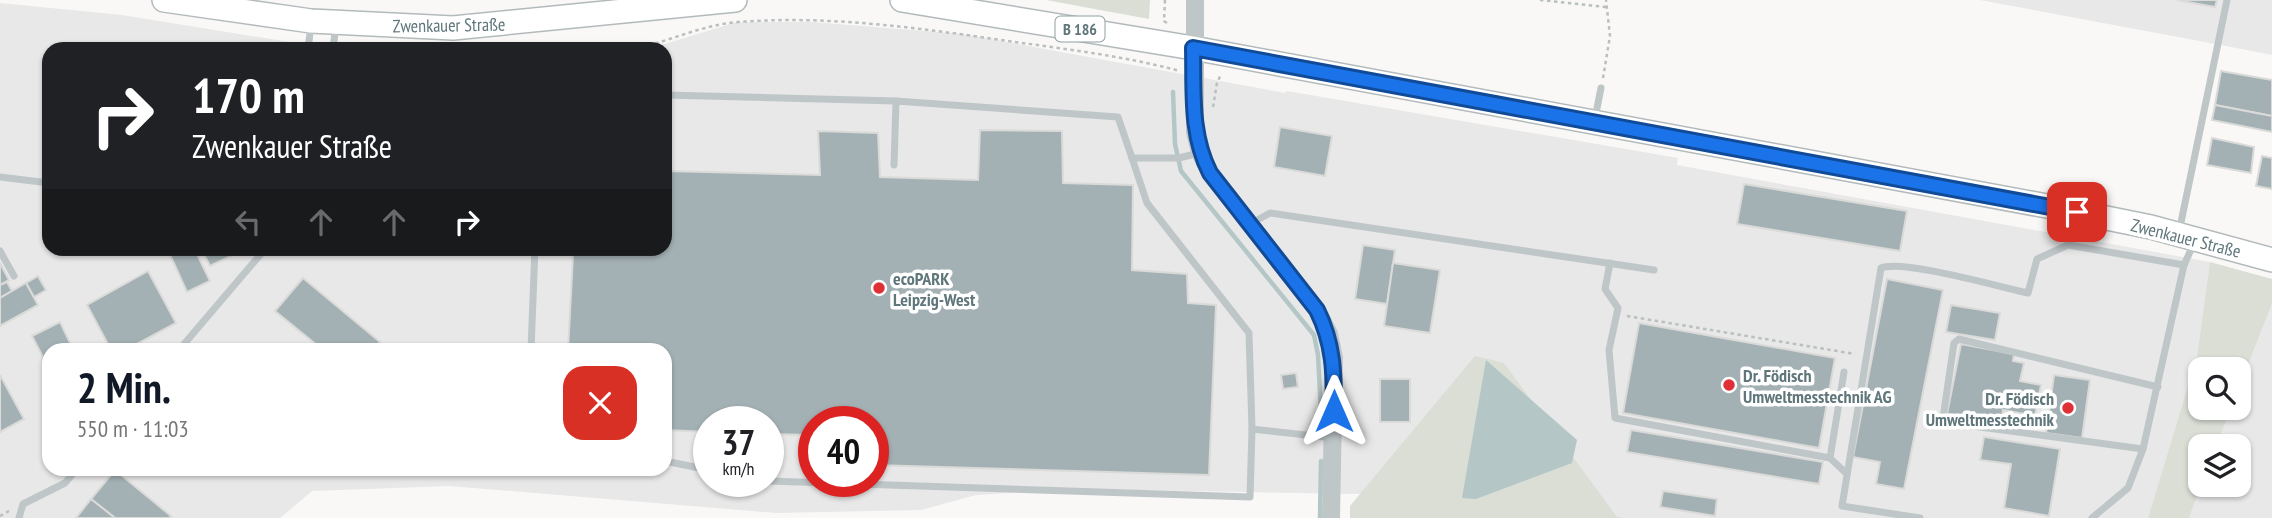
<!DOCTYPE html>
<html lang="de">
<head>
<meta charset="utf-8">
<style>
	body { margin:0; font-family:"PT Sans Narrow",sans-serif; background:#f6f6f6; color:#202124; height:100vh; display:flex; flex-direction:column; font-size:26px; white-space:nowrap }
	* { box-sizing:border-box; margin:0 }
	p { font-size:23px; color:#757577 }
	.icon { flex:none; width:38px; height:38px; fill:none; stroke:currentColor; stroke-width:2; stroke-linecap:round; stroke-linejoin:round }
	.map { position:relative; flex:1; overflow:hidden }
	.side { position:absolute; left:42px; top:343px; width:630px; height:133px; display:flex; flex-direction:column; background:#fff; border-radius:21px; box-shadow:0 2px 5px #0004 }
	.side>* { flex:none }
	.guide { position:absolute; left:42px; top:42px; width:630px; height:214px; border-radius:21px; box-shadow:0 2px 5px #0004; background:#202124; color:#fff; overflow:hidden }
	.controls { position:absolute; left:2188px; top:357px; display:grid; gap:14px }
	.controls a { display:grid; place-items:center; width:63px; height:63px; border-radius:14px; background:#fff; box-shadow:0 2px 5px #0004; font-size:35px }
	.speed { position:absolute; left:693px; top:406px; display:flex; gap:14px; font-size:35px; font-weight:700; text-align:center }
	.speed>* { display:grid; place-content:center; width:91px; height:91px; border-radius:50%; background:#fff; box-shadow:0 2px 5px #0004; line-height:1 }
	.speed small { font-size:18px; font-weight:400 }
	.speed .limit { border:10px solid #d22; background:#fff; color:#111 }
	.pin { position:absolute; display:grid; place-items:center; width:60px; height:60px; color:#fff; margin:-30px; border-radius:14px; box-shadow:0 4px 10px #0006 }
	.me { position:absolute; width:77px; margin:-38px; rotate:0deg; stroke-linejoin:round; filter:drop-shadow(0 0 5px #0008) }
	.turn { display:flex; align-items:center; gap:24px; height:147px; padding:0 35px; font-size:32px }
	.turn .icon { width:91px; height:91px; stroke-width:2.5 }
	.turn b { display:block; font-size:49px; line-height:60px }
	.lanes { display:flex; align-items:center; height:66px; padding:0 35px; background:#0003; justify-content:center; gap:35px; direction:ltr }
	.lanes .off { opacity:.35 }
	.round { display:grid; place-items:center; flex:none; width:74px; height:74px; border-radius:21px; background:#f6f6f6 }
	.overview { display:flex; align-items:center; justify-content:space-between; height:119px; padding:0 35px }
	h1 { font-size:42px; font-weight:700; line-height:52px; color:#111827 }
	.map>svg:first-child { display:block }
</style>
</head>
<body>
<div class="map">
<svg width="2272" height="518" viewBox="0 0 2272 518">
	<rect width="100%" height="100%" fill="#f9f8f6"/>
	<g fill="#e7e8e7" fill-rule="evenodd">
		<path d="M1980 0H2272V55L2221 45Z"/>
		<path d="M0 3 122 15 289 42 293 46 310 49H49V248H665V49H648L737 22H811L963 34 1285 93 1287 91 1678 158 1677 165 2210 262 2197 356 2148 518H1626L1361 494 1078 489 976 495 921 510 776 513 449 486 312 491 280 518H0ZM49 350H665V469H49ZM709 422H768V481H709ZM814 422H873V481H814Z"/>
		<path d="M2272 304V518H2189L2201 485H2238V446H2216L2231 408H2238V390Z"/>
	</g>
	<g fill="#daded5">
		<path d="M1046 0H1150L1149 19Z"/>
		<path d="M2210 262 2272 279V304L2238 390V369H2200V408H2231L2216 446H2200L2201 485 2189 518H2148L2197 356Z"/>
		<path d="M1475 356 1504 363 1617 517 1626 518H1350V506Z"/>
	</g>
	<path fill="#b5c6c6" d="M1486 360 1577 440 1572 463 1476 499 1462 498Z"/>
	<g fill="none" stroke-linecap="round" stroke-linejoin="round">
		<g stroke="#b5c6c6" stroke-width="4.5">
			<path d="M1173 92 1175 144 1181 171 1314 335 1318 355 1321 412"/>
			<path d="M1320 518 1321 461"/>
		</g>
	</g>
	<g fill="#a4b1b4" stroke="#dadad9" stroke-width="2">
		<path d="M2177 0H2217L2215 7Z"/>
		<path d="M2221 71 2272 80V116L2215 105Z"/>
		<path d="M2215 105 2272 116V132L2212 120Z"/>
		<path d="M1280 127 1332 136 1325 176 1274 167Z"/>
		<path d="M980 130 1062 131 1063 183 1133 185 1132 270 1187 274 1188 303 1216 305 1209 475 873 465V422H814V464H806L808 435 768 434V422H709V432L665 430V350H568L573 255H612L613 248H665V171L820 175 818 131 878 133 880 177 978 180Z"/>
		<path d="M2212 138 2254 147 2251 173 2207 165Z"/>
		<path d="M2262 156 2272 158V189L2256 186Z"/>
		<path d="M1744 184 1907 211 1900 251 1737 224Z"/>
		<path d="M1363 245 1395 250 1387 304 1355 299Z"/>
		<path d="M167 248H194L210 281 187 292Z"/>
		<path d="M201 248H242L243 250 210 266Z"/>
		<path d="M0 263 9 280 0 285Z"/>
		<path d="M1393 263 1440 270 1430 333 1384 326Z"/>
		<path d="M148 271 176 323 126 350H111L87 305Z"/>
		<path d="M38 276 46 290 34 297 26 283Z"/>
		<path d="M303 278 380 342 373 350H323L275 311Z"/>
		<path d="M1887 279 1943 290 1904 489 1876 484 1880 462 1853 457Z"/>
		<path d="M7 282 12 291 0 298V285Z"/>
		<path d="M26 283 38 305 0 326V298Z"/>
		<path d="M1951 305 2000 313 1995 340 1946 332Z"/>
		<path d="M60 322 72 347 49 350V359L45 361 32 336Z"/>
		<path d="M1639 323 1835 358 1819 448 1623 413Z"/>
		<path d="M1961 344 2014 354 2013 361 2024 363 2020 381 2041 385 2035 416 2003 410 2001 424 1947 414Z"/>
		<path d="M1296 373 1298 387 1283 389 1281 375Z"/>
		<path d="M0 375 24 419 0 432Z"/>
		<path d="M2054 375 2090 380 2082 438 2046 433Z"/>
		<rect x="1380" y="379" width="30" height="43"/>
		<path d="M1631 430 1823 462 1819 484 1627 452Z"/>
		<path d="M1984 437 2060 449 2049 516 2004 508 2011 464 1980 460Z"/>
		<path d="M115 470 171 516 169 518H115L91 499Z"/>
		<path d="M1663 491 1717 499 1715 516 1660 507Z"/>
		<path d="M91 499 115 518H76Z"/>
	</g>
	<g fill="none" stroke-linecap="round" stroke-linejoin="round">
		<defs>
			<g id="primary">
				<path d="M164 0 311 21 453 28 735 0"/>
				<path d="M902 0 1193 48 2052 207 2151 227 2272 260"/>
			</g>
		</defs>
		<use href="#primary" stroke="#b3babc" stroke-width="26"/>
		<g stroke="#babfc0" stroke-width="2.5" stroke-dasharray="3.5 3.5" stroke-linecap="butt">
			<path d="M1165 0 1164 21 1167 23"/>
			<path d="M1540 0 1606 7"/>
			<path d="M635 49C670 41 702 25 738 22 828 15 919 28 1008 41 1065 49 1124 56 1180 71"/>
			<path d="M1603 78 1610 36 1606 0"/>
			<path d="M1213 107 1217 83 1221 74"/>
			<path d="M1627 316 1855 354"/>
			<path d="M0 516 9 511"/>
		</g>
		<g stroke="#bfc6c8" stroke-width="7">
			<path d="M308 49 311 25"/>
			<path d="M333 49 336 25"/>
			<path d="M665 95 896 101"/>
			<path d="M1595 118 1601 88"/>
			<path d="M1132 158 1147 203 1249 333 1252 429"/>
			<path d="M894 165 896 101 1118 117 1132 158H1179L1199 153"/>
			<path d="M0 177 49 183"/>
			<path d="M1252 223 1270 213 1654 270"/>
			<path d="M2179 232 2227 0"/>
			<path d="M0 251 14 276"/>
			<path d="M1610 263 1605 289 1618 308 1609 350 1615 418 1830 458 1847 474"/>
			<path d="M179 350 266 248"/>
			<path d="M531 350 535 248"/>
			<path d="M2158 387 1959 339 1954 343 1943 418 1950 423 2143 449 2184 265 2194 243"/>
			<path d="M1830 458 1844 372"/>
			<path d="M665 461 709 470"/>
			<path d="M768 481 1250 497 1252 429 1333 438"/>
			<path d="M19 518 23 504 65 483 77 469"/>
			<path d="M1920 518 1842 506 1881 268C1902 259 2000 287 2028 293L2037 259 2068 245 2184 265"/>
			<path d="M2092 518 2128 488 2143 449"/>
		</g>
		<path stroke="#bfc6c8" stroke-width="18" d="M1195 0V132L1200 152 1210 173 1317 310 1329 334 1334 358 1331 518"/>
		<use href="#primary" stroke="#fff" stroke-width="23"/>
	</g>
	<g fill="none" stroke-linecap="round" stroke-linejoin="round">
		<defs>
			<path id="route" d="M1334 411C1334 374 1334 344 1317 310L1210 173C1190 134 1194 92 1193 48L2077 212"/>
		</defs>
		<use href="#route" stroke="#114b97" stroke-width="18"/>
		<use href="#route" stroke="#1a73e8" stroke-width="12"/>
	</g>
	<g fill="#df3037" stroke="#fff" stroke-width="2.5">
		<circle cx="879" cy="288" r="7"/>
		<circle cx="1729" cy="385" r="7"/>
		<circle cx="2068" cy="408" r="7"/>
	</g>
	<g text-anchor="middle" dominant-baseline="central" stroke-width="7" stroke-linejoin="round" paint-order="stroke">
		<rect fill="#fff" stroke="#8f9fa3" stroke-width="2" x="1055.5" y="16.5" width="49" height="25" rx="5"/>
		<g font-size="16" font-weight="bold" fill="#5f767b">
			<text x="1080" y="29">B 186</text>
		</g>
		<g font-size="18" fill="#5f767b" stroke="#fff">
			<text transform="translate(449 25) rotate(-1)">Zwenkauer Straße</text>
			<text transform="translate(2186 238) rotate(14)">Zwenkauer Straße</text>
		</g>
		<g font-size="18" font-weight="bold" fill="#5f767b" stroke="#fff" text-anchor="start">
			<text x="893" y="278">ecoPARK<tspan x="893" dy="21">Leipzig-West</tspan></text>
			<text x="1743" y="375">Dr. Födisch<tspan x="1743" dy="21">Umweltmesstechnik AG</tspan></text>
			<text x="2054" y="398" text-anchor="end">Dr. Födisch<tspan x="2054" dy="21">Umweltmesstechnik</tspan></text>
		</g>
	</g>
</svg>
<div class="controls">
<a><svg class="icon" aria-label="search" viewBox="0 0 24 24"><circle cx="10" cy="10" r="6"/><path d="M15 15l6 6"/></svg></a>
<a><svg class="icon" aria-label="layers" viewBox="0 0 24 24"><path d="M12 4l9 5-9 5-9-5zM3 14l9 5 9-5"/></svg></a>
</div>
<div class="speed"><div>37<small>km/h</small></div><div class="limit">40</div></div>
<div class="pin" style="left:2077px;top:212px;background:#d93025"><svg class="icon" aria-label="arrive" viewBox="0 0 24 24"><path d="M6 21V4h12l-3 4 3 4H6"/></svg></div>
<svg class="me" style="left:1334px;top:411px" viewBox="-20 -20 40 40"><path d="M0-17L14 15 0 8-14 15z" fill="#1a73e8" stroke="#fff" stroke-width="4"/></svg>
<div class="guide">
<div class="turn"><svg class="icon" aria-label="right" viewBox="0 0 24 24"><path d="M7 20v-9h11M14 6l5 5-5 5"/></svg><div><b>170 m</b>Zwenkauer Straße</div></div>
<div class="lanes"><svg class="icon off" aria-label="left" viewBox="0 0 24 24"><path d="M17 20v-9H6M10 6l-5 5 5 5"/></svg><svg class="icon off" aria-label="ahead" viewBox="0 0 24 24"><path d="M12 20V5M6 11l6-6 6 6"/></svg><svg class="icon off" aria-label="ahead" viewBox="0 0 24 24"><path d="M12 20V5M6 11l6-6 6 6"/></svg><svg class="icon" aria-label="right" viewBox="0 0 24 24"><path d="M7 20v-9h11M14 6l5 5-5 5"/></svg></div>
</div>
<section class="side">
<div class="overview"><div><h1>2 Min.</h1><p>550 m · 11:03</p></div><a class="round" style="background:#d93025;color:#fff"><svg class="icon" aria-label="close" viewBox="0 0 24 24"><path d="M6 6l12 12M18 6L6 18"/></svg></a></div>
</section>
</div>
</body>
</html>
